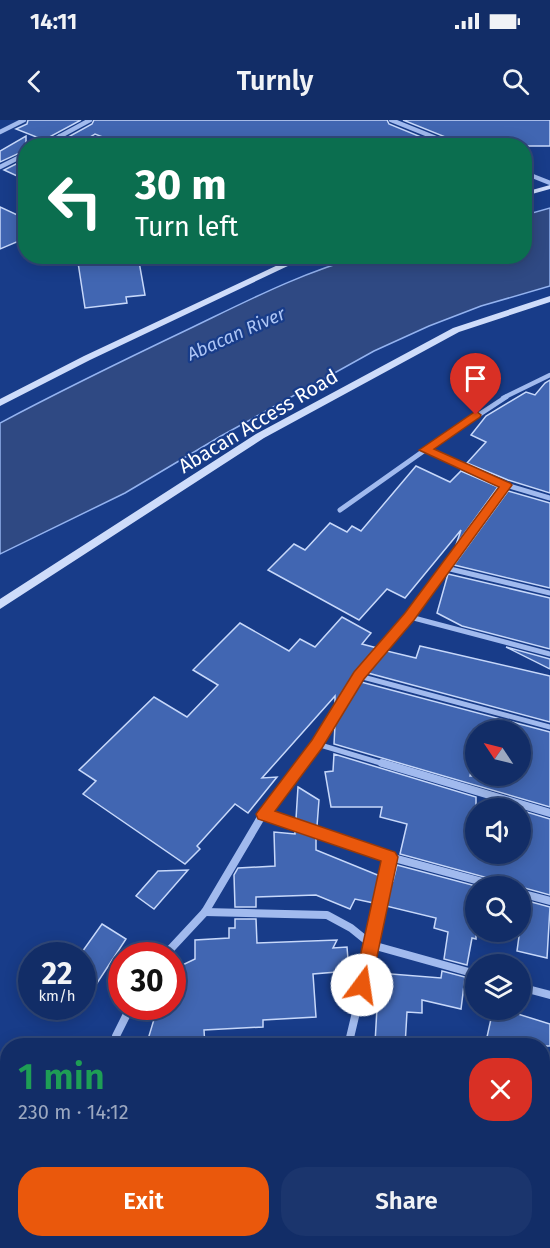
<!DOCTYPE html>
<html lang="en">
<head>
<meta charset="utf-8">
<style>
	body { margin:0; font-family:"Fira Sans",sans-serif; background:#1b356d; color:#f1f3f6; height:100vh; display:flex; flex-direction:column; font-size:22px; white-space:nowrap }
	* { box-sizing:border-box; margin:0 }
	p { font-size:20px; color:#9ca8c0 }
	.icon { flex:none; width:33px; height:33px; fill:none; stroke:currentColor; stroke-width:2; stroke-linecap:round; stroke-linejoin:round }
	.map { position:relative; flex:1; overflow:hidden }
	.details { position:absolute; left:0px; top:918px; width:550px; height:210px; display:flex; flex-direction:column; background:#122d67; border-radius:24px 24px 0 0; box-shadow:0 3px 15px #0003,0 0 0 2px #31497b }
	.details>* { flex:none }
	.hud { position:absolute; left:18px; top:18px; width:514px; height:126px; border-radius:24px; box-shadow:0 3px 15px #0003,0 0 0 2px #31497b; background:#0b6e4f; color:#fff; overflow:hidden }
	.needle { width:39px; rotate:305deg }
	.buttons { position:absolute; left:465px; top:600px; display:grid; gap:12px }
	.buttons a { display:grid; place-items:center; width:66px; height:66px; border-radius:50%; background:#122d67; box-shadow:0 3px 15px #0003,0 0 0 2px #31497b; font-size:30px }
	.speed { position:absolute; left:18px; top:822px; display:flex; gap:12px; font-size:30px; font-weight:700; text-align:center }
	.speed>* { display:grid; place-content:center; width:78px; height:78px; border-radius:50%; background:#122d67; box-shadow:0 3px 15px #0003,0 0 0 2px #31497b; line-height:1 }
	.speed small { font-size:15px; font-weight:400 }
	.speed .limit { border:9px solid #d22; background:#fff; color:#111 }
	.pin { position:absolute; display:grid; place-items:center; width:51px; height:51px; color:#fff; margin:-62px -26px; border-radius:50% 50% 50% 0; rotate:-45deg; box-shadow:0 0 6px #0007 }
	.pin .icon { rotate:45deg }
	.me { position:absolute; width:66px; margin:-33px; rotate:14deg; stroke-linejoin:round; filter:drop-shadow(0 0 4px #0008) }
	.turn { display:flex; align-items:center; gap:21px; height:126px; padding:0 18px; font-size:27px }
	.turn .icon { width:78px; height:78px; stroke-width:2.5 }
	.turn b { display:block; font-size:42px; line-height:51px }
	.round { display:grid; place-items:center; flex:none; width:63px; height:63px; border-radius:24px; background:#1b356d }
	.summary { display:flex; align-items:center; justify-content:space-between; height:102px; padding:0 18px }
	h1 { font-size:36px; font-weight:600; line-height:45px; color:#1e9e55 }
	.cta { display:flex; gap:12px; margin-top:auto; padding:12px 18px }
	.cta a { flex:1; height:69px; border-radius:24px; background:#ea580c; color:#fff; font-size:24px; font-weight:600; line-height:69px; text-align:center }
	.cta a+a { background:#1b356d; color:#f1f3f6 }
	.status { display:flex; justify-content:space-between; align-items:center; height:42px; padding:0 30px; background:#122d67; direction:ltr }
	.status svg { height:16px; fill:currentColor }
	header { display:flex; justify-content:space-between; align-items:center; height:78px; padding:0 18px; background:#122d67; font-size:27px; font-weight:600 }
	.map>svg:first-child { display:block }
</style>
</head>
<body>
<div class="status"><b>14:11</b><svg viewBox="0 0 49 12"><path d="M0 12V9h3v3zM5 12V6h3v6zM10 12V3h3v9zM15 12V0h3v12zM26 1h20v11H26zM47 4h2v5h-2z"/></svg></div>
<header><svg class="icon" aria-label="back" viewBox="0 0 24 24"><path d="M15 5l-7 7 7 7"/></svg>Turnly<svg class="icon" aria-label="search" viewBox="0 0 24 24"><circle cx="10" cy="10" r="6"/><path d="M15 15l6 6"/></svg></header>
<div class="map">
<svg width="550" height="1128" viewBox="0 0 550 1128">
	<rect width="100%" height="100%" fill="#183c89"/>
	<path fill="#2f4983" stroke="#94b3f0" stroke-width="1.5" d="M550 88V166L481 186 429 206 374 231 221 316 125 373 0 434V303C64 269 128 238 193 207 249 180 303 152 363 136H525V95Z"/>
	<g fill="#4166b2" stroke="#c7d8fa" stroke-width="1.5" fill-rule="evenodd">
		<path d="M28 0H81L44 20 16 9 27 4Z"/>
		<path d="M94 0H387L389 4 443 26H126L95 14 82 22 70 16 92 4Z"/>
		<path d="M403 0H550V26H460L458 22Z"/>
		<path d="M26 16V30L0 42V31Z"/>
		<path d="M26 39V60L4 50Z"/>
		<path d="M0 87 26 99V118L0 129Z"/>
		<path d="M77 136H138L145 175 126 177 127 183 85 188Z"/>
		<path d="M550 260V373L508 360 467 343 486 322 471 315 486 296 526 272 535 275 545 263Z"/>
		<path d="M416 346 450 362 461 351 498 367 456 425 461 410 405 478 387 469 359 500 268 450 294 424 305 430 330 403 347 412 352 406 361 411Z"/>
		<path d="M508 371 550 383V468L454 445Z"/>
		<path d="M448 454 550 478V529L462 506 437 493Z"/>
		<path d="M342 497 371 513 362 524 377 528 355 553 335 586V576L262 658 277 657 248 693 235 684 197 726 200 729 185 744 83 674 96 661 79 650 154 577 187 597 218 565 193 550 240 503 289 531 300 519 315 527Z"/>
		<path d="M420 526 550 556V602L368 553 387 531 416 538Z"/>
		<path d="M506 527 550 539V549Z"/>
		<path d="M361 562 550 612V687L334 624 335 605ZM476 610H520V656H470L476 626Z"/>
		<path d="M334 634 476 677V734H520V690L550 699V775L400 734 407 704 380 697 382 687H331L325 652 333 651Z"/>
		<path d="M298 667 319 680 317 706 296 699Z"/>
		<path d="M295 711 316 718V730L380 756 374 783 355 779 350 789 316 775 256 777V787H235L234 755 238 748 275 746 274 712 295 714Z"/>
		<path d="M397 745 476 766V819L472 818 467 845 444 839 448 812 434 808 436 798 386 786 391 760 393 761Z"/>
		<path d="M188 750 154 789 136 776 158 751Z"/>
		<path d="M524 780 550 787 547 838 517 831Z"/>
		<path d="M235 799H256L257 823 337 820 333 828 347 827 349 851 313 854 316 897 263 900V907L204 910 205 926H146L158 886H172V850L195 839V820L229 818V808H235Z"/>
		<path d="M102 804 126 819 82 886V832Z"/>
		<path d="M442 851 465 857 461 889 422 880V893L407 892 405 926 375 923 379 853 441 858Z"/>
		<path d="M493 890H505L550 904V926H485Z"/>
	</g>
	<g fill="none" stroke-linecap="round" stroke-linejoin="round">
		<g stroke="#a1baee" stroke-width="4.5">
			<path d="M391 0 456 26"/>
			<path d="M0 12 24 0"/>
			<path d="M60 16 81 26"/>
			<path d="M42 26 90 0"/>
			<path d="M0 47 26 34"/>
			<path d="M525 53 550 63"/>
			<path d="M503 278 550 255"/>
		</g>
		<g stroke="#a1baee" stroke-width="5">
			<path d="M425 330 506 277"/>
			<path d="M340 390 425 330 506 365 550 378"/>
			<path d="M446 448 550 473"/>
			<path d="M410 497 550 534"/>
			<path d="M359 556 550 607"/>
			<path d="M317 624 387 645"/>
			<path d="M301 645 317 624 359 556 410 497 506 365"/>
		</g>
		<g stroke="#a1baee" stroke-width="8">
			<path d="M302 643 263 694 390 737 498 766"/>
			<path d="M382 643 550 693"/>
			<path d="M520 773 550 781"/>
			<path d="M205 792 327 795 351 808 372 825 390 737"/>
			<path d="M164 836 205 792 263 694"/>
			<path d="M520 867 550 875"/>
			<path d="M117 926 116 916 131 886"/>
			<path d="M348 926 372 825 476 854"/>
			<path d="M222 1120 227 1128"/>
			<path d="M243 1128 252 1120"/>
		</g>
		<g fill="#cedcfa" fill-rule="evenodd">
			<path d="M550 65V69L525 76V72Z"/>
			<path d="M297 136H309L90 240 0 286V279L84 236Z"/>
			<path d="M550 176V182L459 212 264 318 0 489V479L256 314 453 208Z"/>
		</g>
	</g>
	<path fill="#ea580c" stroke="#983908" stroke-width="1.5" d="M476 291 481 295 480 297 434 329 510 363 512 365 414 500 364 559 322 628 275 691 395 732 398 737 371 865 368 871 362 873 356 871 354 865 381 741 258 699 256 694 312 620 354 552 405 493 499 367 419 330Z"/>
	<g text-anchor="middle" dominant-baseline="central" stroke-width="4.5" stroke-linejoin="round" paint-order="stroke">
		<g font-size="18" font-style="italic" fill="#adc5f5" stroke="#183c89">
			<text transform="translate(236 214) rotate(-24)">Abacan River</text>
		</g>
		<g font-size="20" fill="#fff" stroke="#183c89">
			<text transform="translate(258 301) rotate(-31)">Abacan Access Road</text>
		</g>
	</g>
</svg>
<div class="buttons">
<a><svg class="needle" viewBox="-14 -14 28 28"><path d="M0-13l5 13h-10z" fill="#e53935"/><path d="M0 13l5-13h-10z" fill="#9ca8c0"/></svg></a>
<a><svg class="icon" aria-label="sound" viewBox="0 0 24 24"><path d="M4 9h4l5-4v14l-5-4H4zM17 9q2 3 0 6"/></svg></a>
<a><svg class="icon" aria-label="search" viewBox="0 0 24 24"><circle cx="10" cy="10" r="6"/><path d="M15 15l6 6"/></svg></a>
<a><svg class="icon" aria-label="layers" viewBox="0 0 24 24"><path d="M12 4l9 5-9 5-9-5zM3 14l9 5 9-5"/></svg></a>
</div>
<div class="speed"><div>22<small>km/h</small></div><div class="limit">30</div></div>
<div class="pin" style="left:476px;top:295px;background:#d93025"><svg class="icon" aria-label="arrive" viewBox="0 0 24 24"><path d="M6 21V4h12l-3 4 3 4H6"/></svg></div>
<svg class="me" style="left:362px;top:865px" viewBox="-20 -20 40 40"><circle r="19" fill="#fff"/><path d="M0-13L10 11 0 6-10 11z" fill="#ea580c"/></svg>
<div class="hud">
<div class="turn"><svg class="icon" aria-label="left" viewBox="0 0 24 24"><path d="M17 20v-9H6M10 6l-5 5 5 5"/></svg><div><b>30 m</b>Turn left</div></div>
</div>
<section class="details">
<div class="summary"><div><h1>1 min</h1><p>230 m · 14:12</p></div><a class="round" style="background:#d93025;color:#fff"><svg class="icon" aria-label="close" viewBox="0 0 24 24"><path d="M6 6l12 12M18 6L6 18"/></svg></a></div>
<div class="cta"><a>Exit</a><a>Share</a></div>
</section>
</div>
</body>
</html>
